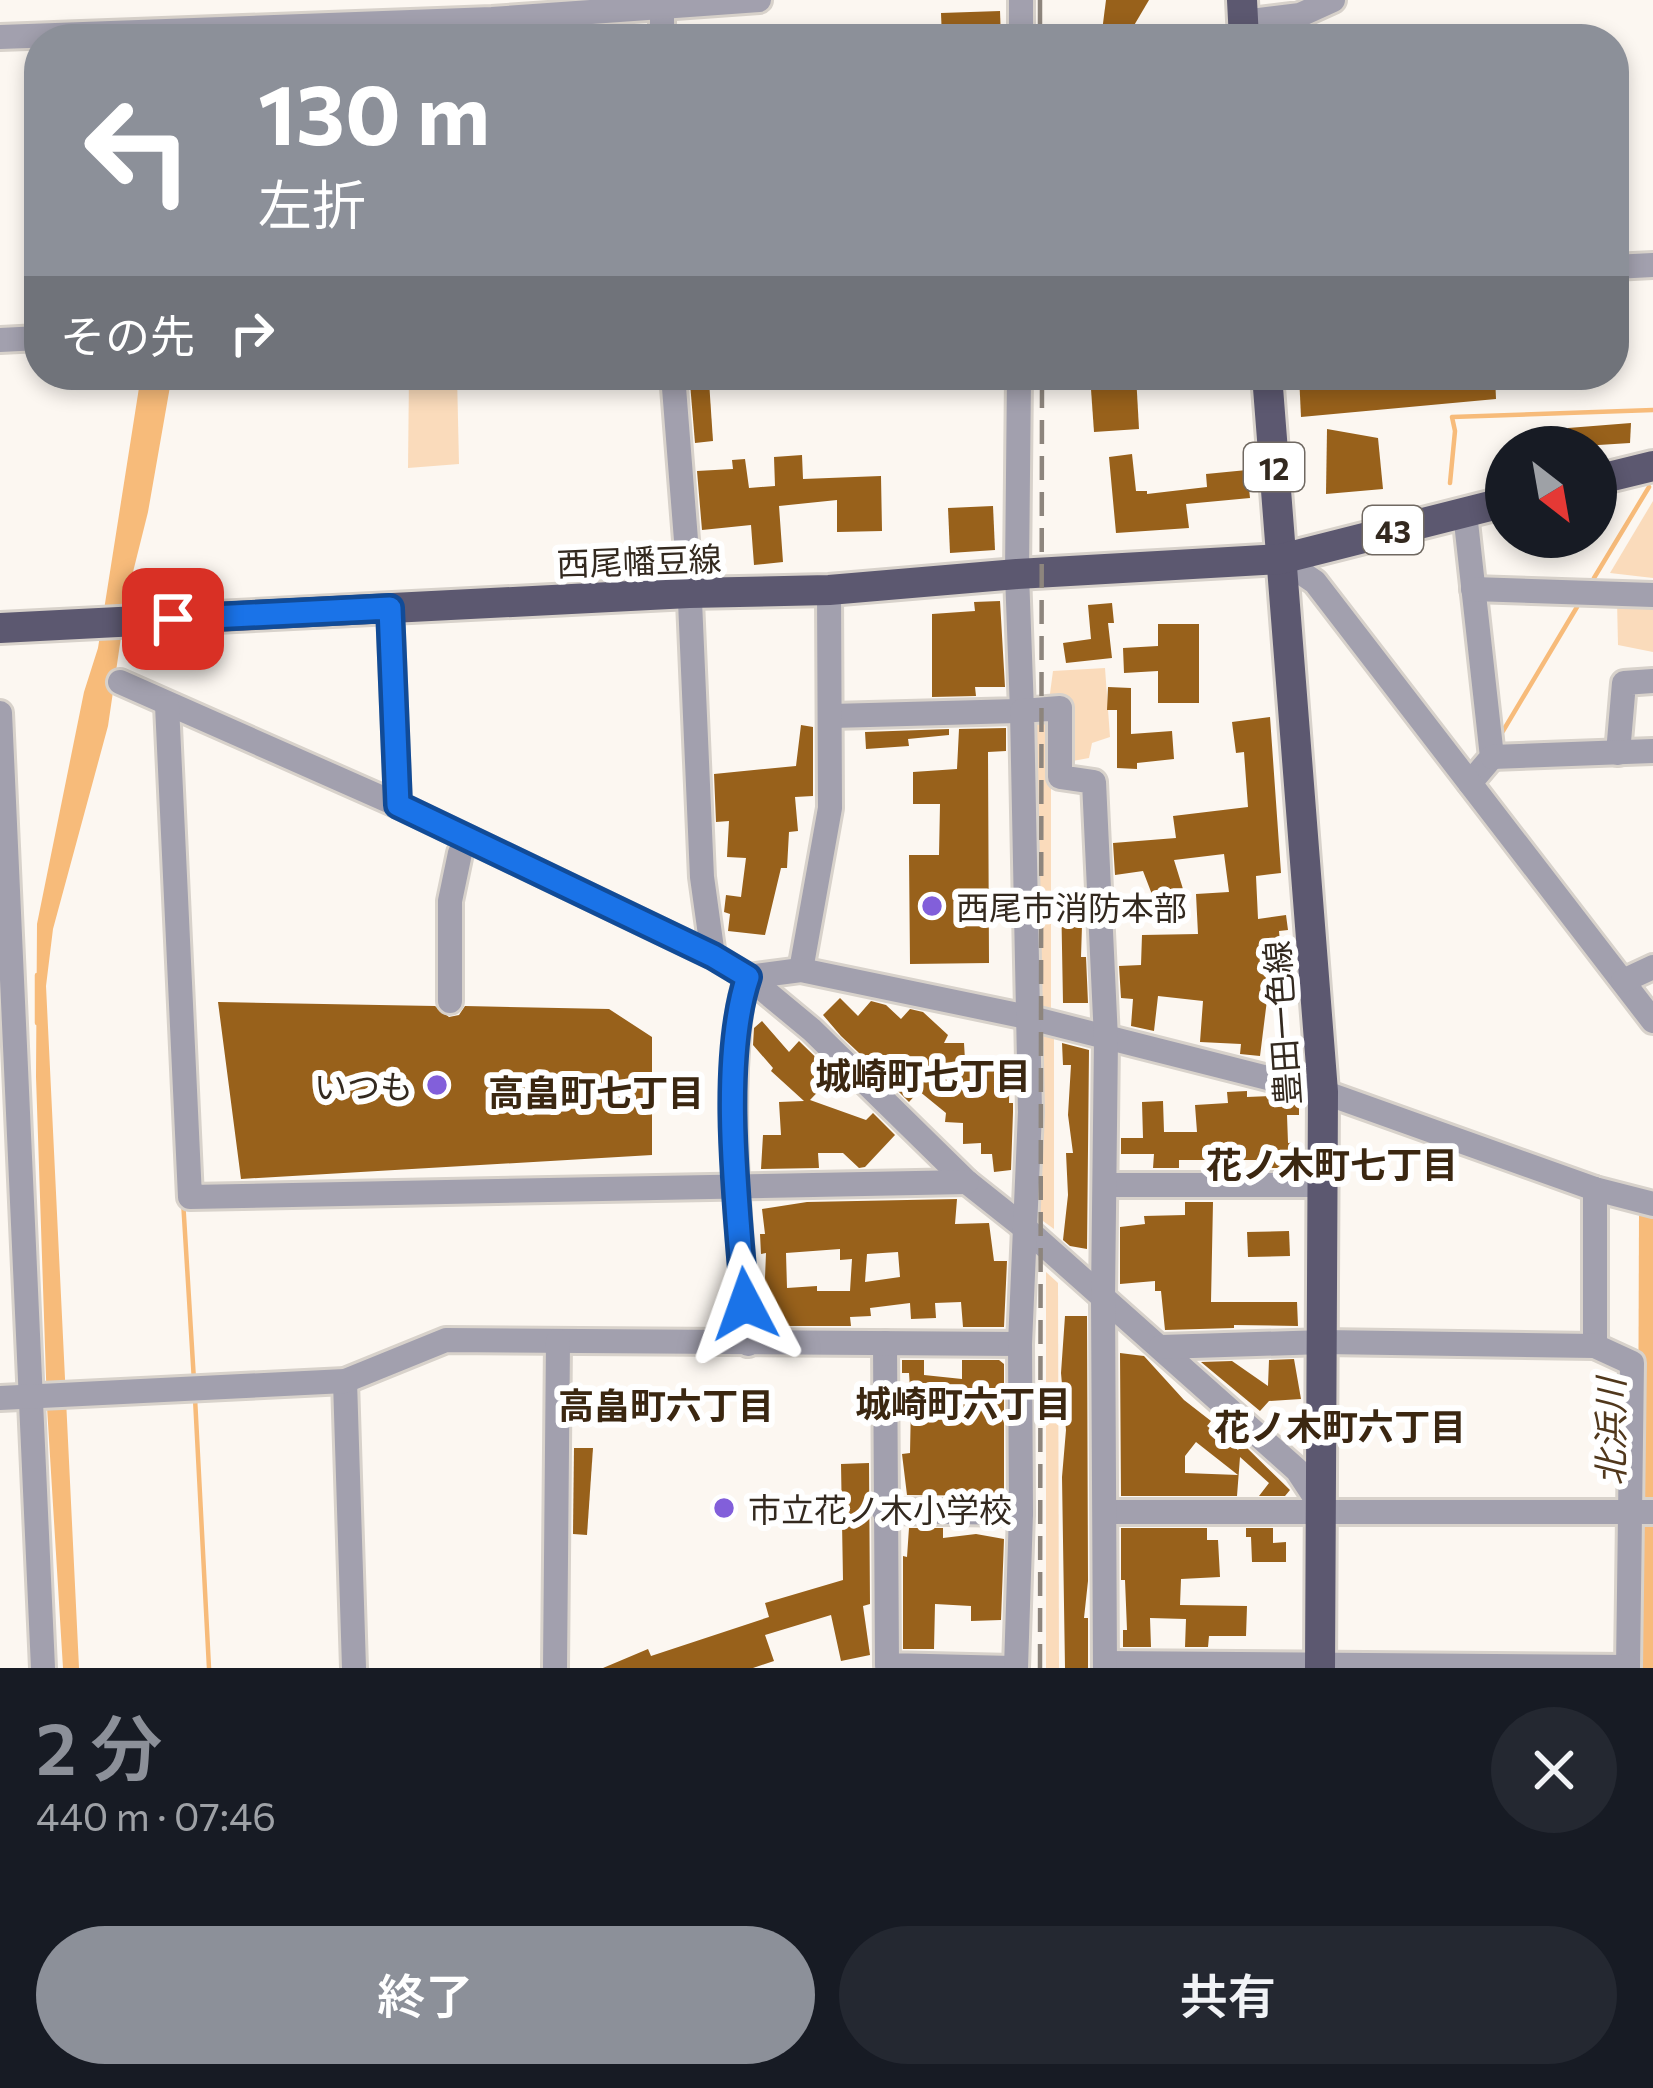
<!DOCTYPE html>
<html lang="ja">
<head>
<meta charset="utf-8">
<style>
	body { margin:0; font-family:Commissioner,"Noto Sans JP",sans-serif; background:#242831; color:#f1f3f6; height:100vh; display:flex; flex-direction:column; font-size:45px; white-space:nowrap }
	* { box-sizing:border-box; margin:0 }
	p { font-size:39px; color:#9ea1a6 }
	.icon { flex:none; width:66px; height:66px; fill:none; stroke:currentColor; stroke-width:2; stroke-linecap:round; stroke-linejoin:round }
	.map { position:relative; height:1668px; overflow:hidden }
	.panel { display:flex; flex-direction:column; background:#171b24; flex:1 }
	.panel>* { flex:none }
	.guide { position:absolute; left:24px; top:24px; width:1605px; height:366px; border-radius:48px; box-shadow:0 6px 18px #0003; background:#8c9099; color:#fff; overflow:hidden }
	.needle { width:78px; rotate:149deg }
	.buttons { position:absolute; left:1485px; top:426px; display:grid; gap:24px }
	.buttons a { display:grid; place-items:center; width:132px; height:132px; border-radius:50%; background:#171b24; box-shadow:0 6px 18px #0003; font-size:60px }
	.pin { position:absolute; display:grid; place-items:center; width:102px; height:102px; color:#fff; margin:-51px; border-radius:24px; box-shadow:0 6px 18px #0006 }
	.me { position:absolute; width:132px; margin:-66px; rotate:356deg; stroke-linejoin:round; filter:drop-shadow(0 0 9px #0008) }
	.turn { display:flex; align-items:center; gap:42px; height:252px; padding:0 36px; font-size:54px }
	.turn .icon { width:156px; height:156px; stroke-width:2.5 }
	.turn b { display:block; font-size:84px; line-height:102px }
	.then { display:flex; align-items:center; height:114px; padding:0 36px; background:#0003; gap:24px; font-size:45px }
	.round { display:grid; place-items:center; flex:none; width:126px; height:126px; border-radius:63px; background:#242831 }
	.overview { display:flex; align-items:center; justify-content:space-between; height:204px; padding:0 36px }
	h1 { font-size:72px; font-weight:600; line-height:90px; color:#8c9099 }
	.button { display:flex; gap:24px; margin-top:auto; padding:24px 36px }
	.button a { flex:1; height:138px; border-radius:72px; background:#8c9099; color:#fff; font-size:48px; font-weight:600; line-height:138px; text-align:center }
	.button a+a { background:#242831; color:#f1f3f6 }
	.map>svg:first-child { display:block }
</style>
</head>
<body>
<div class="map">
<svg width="1653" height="1668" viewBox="0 0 1653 1668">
	<rect width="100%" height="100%" fill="#fcf7f1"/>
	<g fill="#fadbbb">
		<path d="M409 375H457L459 464 408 468Z"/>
		<path d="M1653 501V578L1610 573Z"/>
		<path d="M1617 600 1653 601V652L1618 645Z"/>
		<path d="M1105 668 1110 737 1092 743 1089 758 1067 762 1049 701 1053 671Z"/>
		<path d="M1051 723V1008L1030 1004 1027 726Z"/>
		<path d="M1033 1024 1054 1030V1229L1032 1213Z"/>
		<path d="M1046 1272 1058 1283 1059 1668H1046Z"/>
	</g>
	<g fill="#f7bb7a">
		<path d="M141 375H172L148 512 127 596 108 726 53 929 46 986 79 1668H63L47 1407 36 1077 37 924 84 692 98 648Z"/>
		<path d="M1639 1212 1653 1215V1499L1638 1495Z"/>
		<path d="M1642 1521 1653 1523V1668H1641Z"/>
	</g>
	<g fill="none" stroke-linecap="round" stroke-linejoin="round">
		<g stroke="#f7bb7a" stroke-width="4.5">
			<path d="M1450 483 1455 431 1452 417 1653 410"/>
			<path d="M1594 578 1649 487"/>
			<path d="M1503 731 1577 607"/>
			<path d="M37 1023V975"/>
			<path d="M183 1200 194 1381"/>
			<path d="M195 1398 209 1668"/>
		</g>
	</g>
	<g fill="#98611b" fill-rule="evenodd">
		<path d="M1106 0H1149L1126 39H1101Z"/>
		<path d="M1000 11 1001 39H942L941 13Z"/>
		<path d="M1090 375H1136L1139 429 1094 432Z"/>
		<path d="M1299 375H1495L1496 399 1301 417Z"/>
		<path d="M709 381 713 441 695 443 690 383Z"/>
		<path d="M1631 423 1630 443 1567 447 1568 428Z"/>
		<path d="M1327 429 1378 438 1383 489 1326 494Z"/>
		<path d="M1132 454 1136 491H1147V494L1207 487 1206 474 1247 470 1250 498 1186 504 1189 528 1116 533 1109 457Z"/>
		<path d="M802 455 803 479 881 476 882 531 837 532V500L779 506 783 562 754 565 751 525 702 530 697 471 733 469 732 460 745 459 749 488 775 486 774 457Z"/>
		<path d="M993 506 995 550 950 553 948 508Z"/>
		<path d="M1000 601 1005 687H975L976 696 932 697V614L975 611 974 602Z"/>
		<path d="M1112 603 1114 623H1108L1112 658 1066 663 1063 643 1091 639 1088 605Z"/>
		<path d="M1158 624H1199V703H1158V671L1124 673 1123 648 1158 646Z"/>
		<path d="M1108 687 1131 688V734L1172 731 1174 759 1137 763V769L1117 768V710H1107Z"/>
		<path d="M1270 717 1281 873 1256 876 1258 919 1286 915 1288 930 1279 931 1283 979 1290 978 1293 996 1267 1000 1260 1056 1240 1054 1241 1044 1200 1042 1203 1001 1158 996 1154 1031 1131 1026 1133 999 1121 998 1119 966 1141 965 1142 935 1198 934 1196 894 1229 892 1224 854 1174 860 1183 889 1153 897 1143 871 1115 875 1113 843 1176 838 1173 816 1248 807 1244 752 1236 753 1232 722Z"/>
		<path d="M801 725 813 727V796L795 797 798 831 789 832 787 868H781L765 935 728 931 730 914 724 912 726 895 741 897 746 858 727 857 729 821 716 822 714 774 796 766Z"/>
		<path d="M1006 728V751L988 752 989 963 910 964 909 855H939L940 804H913V772L957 769 959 729Z"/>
		<path d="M949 729V735L908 739 909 746 866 749 865 732Z"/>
		<path d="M1061 893H1083L1081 957H1086L1088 1003H1063Z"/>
		<path d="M840 998 858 1016 871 1001 886 1005 901 1019 910 1009 923 1012 948 1035 944 1043H964L965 1060H1010L1009 1103H1013V1112L1011 1170 994 1172 992 1154H981V1143L963 1144V1123L945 1122 946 1113 919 1091 909 1102 896 1089 902 1083 880 1063 875 1068 841 1036 823 1015Z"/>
		<path d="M218 1002 435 1006 449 1017 459 1015 465 1006 609 1009 652 1037V1155L241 1179Z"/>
		<path d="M762 1021 789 1052 799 1041 834 1075 810 1100 866 1120 873 1113 895 1135 865 1167 859 1168 843 1153H818L819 1168 761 1169 763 1135H781L779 1102 804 1101 771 1071 773 1068 753 1045 754 1028Z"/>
		<path d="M1062 1043 1089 1050 1087 1249 1070 1246 1063 1240 1068 1195 1066 1153H1073L1068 1115 1071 1065H1063Z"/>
		<path d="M1247 1091V1097L1271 1096 1299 1103V1115H1287L1288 1143 1298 1142 1300 1168H1256V1160H1179V1168H1153L1154 1154H1121V1138H1143L1142 1102 1163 1101 1164 1132H1197L1195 1105 1228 1103 1227 1092Z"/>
		<path d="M957 1199 955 1224 989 1223 994 1261H1007L1004 1327H963L961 1302 935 1303 936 1318 911 1319 910 1303 870 1308 871 1316 850 1317 851 1326H763L766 1253 761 1254 760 1234H765L762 1209 807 1202ZM840 1249V1260L852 1259 850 1291H817V1286L787 1288 786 1253ZM898 1252 900 1277 865 1282 867 1254Z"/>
		<path d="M1185 1202H1213L1211 1302H1297L1298 1326 1234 1325V1328L1165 1330 1161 1291H1155V1281L1120 1284V1227L1145 1224 1144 1216 1185 1215Z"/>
		<path d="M1289 1231 1290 1256 1248 1257 1247 1232Z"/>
		<path d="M1065 1316H1087L1088 1581 1084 1618H1088V1668H1065L1062 1477 1066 1430 1061 1373Z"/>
		<path d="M1120 1353 1144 1356 1184 1400 1211 1421 1207 1426 1238 1450 1243 1444 1290 1490 1285 1496H1259L1269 1483 1240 1457 1237 1496H1121ZM1196 1442 1238 1475 1185 1473V1456Z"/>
		<path d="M1294 1359 1301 1399 1269 1401 1260 1411 1201 1362 1232 1361 1268 1386 1269 1360Z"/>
		<path d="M902 1360H924V1375L962 1379V1360H999L1004 1364V1496L907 1495 902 1454 910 1453 911 1404 909 1373H902Z"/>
		<path d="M574 1448H593L587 1535 573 1534Z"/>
		<path d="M869 1463 870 1604 863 1606 870 1655 841 1661 831 1615 765 1635 774 1661 753 1668H603L648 1649 651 1656 769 1617 765 1603 843 1580 841 1464Z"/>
		<path d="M909 1528H943V1538L976 1534 1004 1539 1001 1620 971 1621V1606L935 1604 934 1649H903V1556L907 1557Z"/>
		<path d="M1121 1528H1207V1540H1218L1220 1577 1181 1579 1180 1605 1247 1606 1246 1636H1209L1208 1647H1185L1186 1619 1150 1618 1151 1647H1123V1630H1127L1125 1580H1121Z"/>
		<path d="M1246 1528H1273V1543L1286 1542V1562H1252L1251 1537H1246Z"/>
	</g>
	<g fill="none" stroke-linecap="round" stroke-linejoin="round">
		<defs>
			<g id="minor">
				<path d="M662 0V39"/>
				<path d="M1243 22 1300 15 1333 0"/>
				<path d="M0 37 492 19 759 0"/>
				<path d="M1021 39V0"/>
				<path d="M1614 267 1653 265"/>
				<path d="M0 340 39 338"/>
				<path d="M673 375 689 578 702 877 713 956"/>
				<path d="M1465 513 1492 757 1470 783"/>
				<path d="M1281 559 1315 582 1653 1021"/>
				<path d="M1473 589 1653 595"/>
				<path d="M390 608 398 805"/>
				<path d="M120 682 398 805 713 956 748 977 812 1030 967 1182 1025 1228 1297 1470 1322 1508"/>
				<path d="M167 705 190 1197 967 1182"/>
				<path d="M0 713 43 1668"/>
				<path d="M832 716 1022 711 1017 574 1019 375"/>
				<path d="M1618 753 1624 683 1653 681"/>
				<path d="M1492 757 1653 751"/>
				<path d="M801 970 830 808 829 590"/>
				<path d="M748 977 801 970 1027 1017 1323 1092 1595 1189 1653 1204"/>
				<path d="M1623 981 1653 967"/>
				<path d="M450 1001V901L460 853"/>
				<path d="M1107 1185H1324"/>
				<path d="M885 1343 887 1665 1012 1668"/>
				<path d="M748 1344C741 1252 731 1160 735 1068 737 1036 737 1007 748 977"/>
				<path d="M1595 1346V1189"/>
				<path d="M1161 1347 1324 1342 1595 1346 1632 1363 1628 1668"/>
				<path d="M345 1381 354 1668"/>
				<path d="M0 1398 345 1381 446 1340 1020 1344"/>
				<path d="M884 1511 1021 1513"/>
				<path d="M1105 1512H1653"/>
				<path d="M1105 1663 1628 1667"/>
				<path d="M555 1668 558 1341"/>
				<path d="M1016 1668 1021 1513 1020 1344 1030 1112 1022 711 1060 708V777L1094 782 1106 1039 1103 1297 1105 1668"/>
			</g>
			<g id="major">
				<path d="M1242 0 1244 39"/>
				<path d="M1267 375 1323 1092 1320 1668"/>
				<path d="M1596 480 1653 466"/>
				<path d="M0 628 689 593 829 590 1017 574 1281 559 1506 502"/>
			</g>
		</defs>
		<use href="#minor" stroke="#d8d2cb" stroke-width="30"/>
		<use href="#major" stroke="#d8d2cb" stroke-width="36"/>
		<use href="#minor" stroke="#a2a0ae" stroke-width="24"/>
		<use href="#major" stroke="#5c5870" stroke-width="30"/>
		<g stroke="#8d857d" stroke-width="4.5" stroke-dasharray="24 12" stroke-linecap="butt">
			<path d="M1040 0V39"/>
			<path d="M1040 1668 1042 375"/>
		</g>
	</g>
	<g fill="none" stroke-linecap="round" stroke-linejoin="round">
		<defs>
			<path id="route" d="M173 619 390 608 398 805 713 956 748 977C719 1062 738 1213 745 1304"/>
		</defs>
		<use href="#route" stroke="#114b97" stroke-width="30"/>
		<use href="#route" stroke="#1a73e8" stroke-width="21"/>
	</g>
	<g fill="#825fda" stroke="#fff" stroke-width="4.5">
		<circle cx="932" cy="906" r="12"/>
		<circle cx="437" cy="1085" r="12"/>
		<circle cx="724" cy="1508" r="12"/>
	</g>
	<g text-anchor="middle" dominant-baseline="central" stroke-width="12" stroke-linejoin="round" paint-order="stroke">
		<g fill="#fff" stroke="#706962" stroke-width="3">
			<rect x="1244" y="443" width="60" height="48" rx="9"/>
			<rect x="1363" y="506" width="60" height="48" rx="9"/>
		</g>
		<g font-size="30" font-weight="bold" fill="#33291f">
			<text x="1274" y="467">12</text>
			<text x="1393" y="530">43</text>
		</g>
		<g font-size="33" fill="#33291f" stroke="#fff">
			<text transform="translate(639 560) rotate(-2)">西尾幡豆線</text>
			<text transform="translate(1281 1023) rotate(-94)">豊田一色線</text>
		</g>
		<g font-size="33" fill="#33291f" stroke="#fff" text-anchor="start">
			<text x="956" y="906">西尾市消防本部</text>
			<text x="413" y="1085" text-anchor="end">いつも</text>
			<text x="748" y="1508">市立花ノ木小学校</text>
		</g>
		<g font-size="36" font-weight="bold" fill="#3b2711" stroke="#fff">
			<text x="923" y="1074">城崎町七丁目</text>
			<text x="596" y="1091">高畠町七丁目</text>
			<text x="1332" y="1163">花ノ木町七丁目</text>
			<text x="963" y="1402">城崎町六丁目</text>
			<text x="666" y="1404">高畠町六丁目</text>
			<text x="1340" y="1425">花ノ木町六丁目</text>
		</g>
		<g font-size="36" font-style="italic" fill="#51381c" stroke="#fff">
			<text transform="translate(1609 1432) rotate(-90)">北浜川</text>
		</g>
	</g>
</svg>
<div class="buttons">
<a><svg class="needle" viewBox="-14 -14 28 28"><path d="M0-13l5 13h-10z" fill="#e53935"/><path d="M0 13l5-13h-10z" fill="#9ea1a6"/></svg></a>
</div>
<div class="pin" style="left:173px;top:619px;background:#d93025"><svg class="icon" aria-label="arrive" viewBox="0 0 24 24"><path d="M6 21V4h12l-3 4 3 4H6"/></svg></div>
<svg class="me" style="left:745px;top:1304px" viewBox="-20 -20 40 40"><path d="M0-17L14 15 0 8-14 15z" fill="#1a73e8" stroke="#fff" stroke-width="4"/></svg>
<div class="guide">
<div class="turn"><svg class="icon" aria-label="left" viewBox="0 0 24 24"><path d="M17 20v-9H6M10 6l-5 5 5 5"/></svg><div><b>130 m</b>左折</div></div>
<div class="then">その先<svg class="icon" aria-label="right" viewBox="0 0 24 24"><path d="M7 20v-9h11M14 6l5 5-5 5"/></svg></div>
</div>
</div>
<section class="panel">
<div class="overview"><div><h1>2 分</h1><p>440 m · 07:46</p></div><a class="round"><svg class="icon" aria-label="close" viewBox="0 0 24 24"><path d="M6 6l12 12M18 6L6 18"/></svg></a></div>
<div class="button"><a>終了</a><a>共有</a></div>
</section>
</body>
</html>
